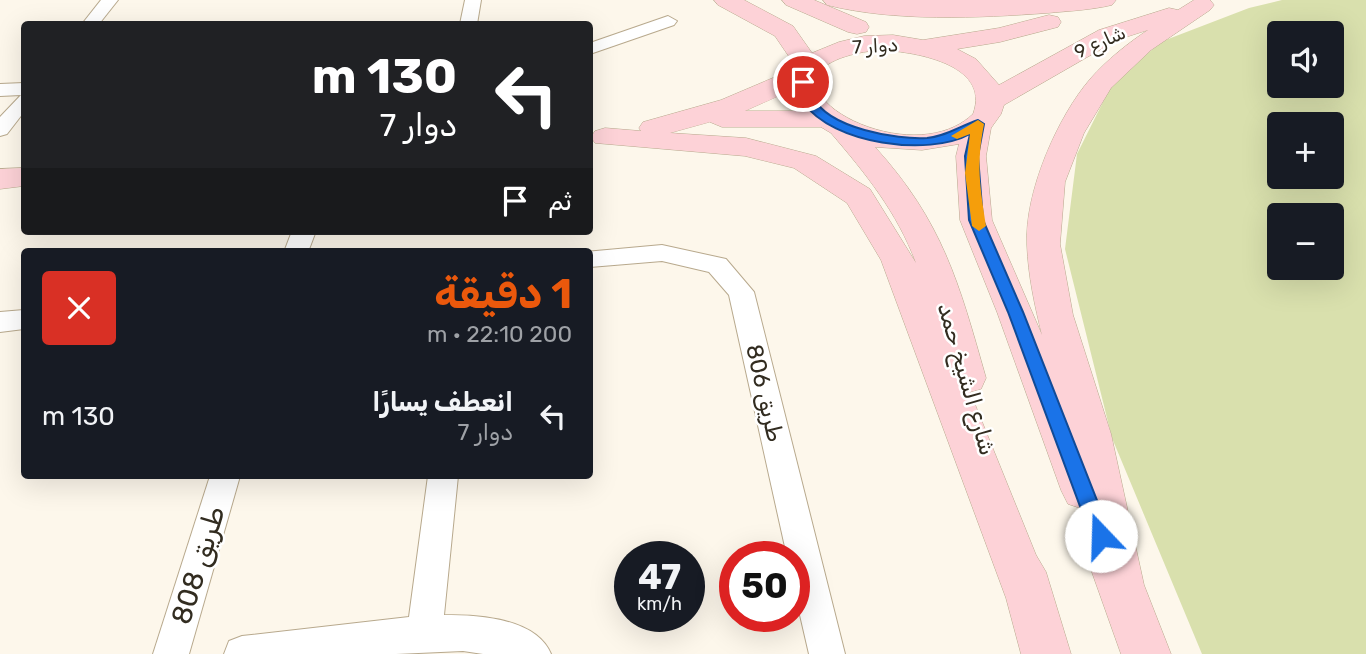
<!DOCTYPE html>
<html lang="ar">
<head>
<meta charset="utf-8">
<style>
	body { margin:0; font-family:Rubik,Cairo,sans-serif; background:#242831; color:#f1f3f6; direction:rtl; height:100vh; display:flex; flex-direction:column; font-size:26px; white-space:nowrap }
	* { box-sizing:border-box; margin:0 }
	p { font-size:23px; color:#9ea1a6 }
	.icon { flex:none; width:38px; height:38px; fill:none; stroke:currentColor; stroke-width:2; stroke-linecap:round; stroke-linejoin:round }
	.map { position:relative; flex:1; overflow:hidden; direction:ltr }
	.side { position:absolute; left:21px; top:248px; width:572px; height:231px; display:flex; flex-direction:column; background:#171b24; border-radius:7px; box-shadow:0 7px 28px #0002; direction:rtl }
	.side>* { flex:none }
	.banner { position:absolute; left:21px; top:21px; width:572px; height:214px; border-radius:7px; box-shadow:0 7px 28px #0002; direction:rtl; background:#202124; color:#fff; overflow:hidden }
	.tools { position:absolute; left:1267px; top:21px; display:grid; gap:14px }
	.tools a { display:grid; place-items:center; width:77px; height:77px; border-radius:7px; background:#171b24; box-shadow:0 7px 28px #0002; font-size:35px }
	.speed { position:absolute; left:614px; top:541px; display:flex; gap:14px; font-size:35px; font-weight:700; text-align:center }
	.speed>* { display:grid; place-content:center; width:91px; height:91px; border-radius:50%; background:#171b24; box-shadow:0 7px 28px #0002; line-height:1 }
	.speed small { font-size:18px; font-weight:400 }
	.speed .limit { border:10px solid #d22; background:#fff; color:#111 }
	.pin { position:absolute; display:grid; place-items:center; width:60px; height:60px; color:#fff; margin:-30px; border:4px solid #fff; border-radius:50%; box-shadow:0 2px 7px #0007 }
	.me { position:absolute; width:77px; margin:-38px; rotate:339deg; stroke-linejoin:round; filter:drop-shadow(0 0 5px #0008) }
	.turn { display:flex; align-items:center; gap:24px; height:147px; padding:0 21px; font-size:32px }
	.turn .icon { width:91px; height:91px; stroke-width:2.5 }
	.turn b { display:block; font-size:49px; line-height:60px }
	.then { display:flex; align-items:center; height:66px; padding:0 21px; background:#0003; gap:14px; font-size:26px }
	.round { display:grid; place-items:center; flex:none; width:74px; height:74px; border-radius:7px; background:#242831 }
	.overview { display:flex; align-items:center; justify-content:space-between; height:119px; padding:0 21px }
	h1 { font-size:42px; font-weight:700; line-height:52px; color:#ea580c }
	ul { padding:0; list-style:none }
	li { display:flex; align-items:center; gap:21px; height:98px; padding:0 21px }
	li div { flex:1 }
	li b { display:block; font-size:26px }
	li em { font-style:normal }
	.map>svg:first-child { display:block }
</style>
</head>
<body>
<div class="map">
<svg width="1366" height="654" viewBox="0 0 1366 654">
	<rect width="100%" height="100%" fill="#fdf7eb"/>
	<path fill="#d9e0ad" fill-rule="evenodd" d="M1282 0H1366V654H1202L1112 438 1065 249 1077 154 1114 80 1163 41 1249 8ZM1279 33H1332V86H1279ZM1279 124H1332V177H1279ZM1279 215H1332V268H1279Z"/>
	<g fill="none" stroke-linecap="round" stroke-linejoin="round">
		<defs>
			<g id="street">
				<path d="M101 0H118L99 24H82Z"/>
				<path d="M465 0H481L477 24H460Z"/>
				<path d="M668 16 677 21 674 25 590 54V43Z"/>
				<path d="M24 83V112L7 134 0 136V117L21 95 0 96V84Z"/>
				<path d="M292 231H316L308 252H284Z"/>
				<path d="M662 245 726 259 754 292 845 654H809L794 589V556H787L729 295 709 272 662 261 590 267V252H585Z"/>
				<path d="M24 310V329L0 332V312Z"/>
				<path d="M210 476H240L189 654H153Z"/>
				<path d="M428 476H458L444 615C479 615 536 618 551 654H483L463 651 396 654H224L229 641 242 636 409 617Z"/>
			</g>
			<g id="secondary">
				<path d="M714 0H744L793 26 812 53 839 42 864 36 893 35 923 40 999 28 1049 15 1058 17 1061 22 1058 27 1000 42 957 49 976 59 999 85 1099 30 1169 8 1178 10 1194 0H1210L1214 5 1210 10 1151 50 1111 88 1084 133 1065 182 1060 244 1073 315 1111 434 1144 585 1171 654H1121L1089 564 1091 558 1083 509 1068 504 1061 490 997 312 960 220 956 156 959 144 922 150 875 147C943 222 959 283 986 378L981 389 970 392 1036 555 1046 572 1071 654H1021L1006 598 881 260 847 203 794 168 745 156 595 143 591 137 595 131 605 128 641 131 639 128 643 122 721 100 794 69 796 67 775 36 718 5ZM1148 30C1128 43 1107 60 1091 78 1057 117 1024 194 1027 245 1028 275 1035 307 1042 335L992 220 986 156 991 128 1001 114 1004 105 1117 40ZM878 50C911 51 992 63 973 114 903 181 722 68 878 50ZM790 91 802 111H745ZM710 122 722 127H821L831 133C866 174 897 212 916 263L870 189 816 156 746 138 670 133Z"/>
				<path d="M782 0H814L866 22 869 27 866 32 857 34 848 32 786 5Z"/>
				<path d="M823 0H1116L1112 5C1091 10 1069 11 1048 13 979 18 894 22 827 5Z"/>
				<path d="M24 168V186L0 189V169Z"/>
			</g>
		</defs>
		<use href="#street" stroke="#b8a98d" stroke-width="2"/>
		<use href="#secondary" stroke="#b8a98d" stroke-width="1"/>
		<use href="#street" fill="#fff" fill-rule="evenodd"/>
		<use href="#secondary" fill="#fdd2d7" fill-rule="evenodd"/>
	</g>
	<path fill="#1a73e8" stroke="#114b97" stroke-width="2" d="M803 79 809 82C811 87 812 93 814 98 828 128 897 140 927 138 947 136 960 126 978 120L984 124 978 156 983 220 1023 312 1111 536 1108 542 1101 545 1094 542 1091 536 1008 312 969 220 965 156 970 134C929 157 832 144 804 103 800 97 799 89 798 82Z"/>
	<path fill="#f59e0b" d="M978 120 984 124C976 165 980 186 986 226L979 231 972 226 965 173 970 134 957 139 951 136Z"/>
	<g text-anchor="middle" dominant-baseline="central" stroke-width="5" stroke-linejoin="round" paint-order="stroke">
		<g font-size="19" fill="#322c20" stroke="#fff">
			<text transform="translate(1100 42) rotate(-24)">شارع 9</text>
			<text transform="translate(875 46) rotate(-3)">دوار 7</text>
		</g>
		<g font-size="23" fill="#322c20" stroke="#fff">
			<text transform="translate(967 379) rotate(74)">شارع الشيخ حمد</text>
			<text transform="translate(765 393) rotate(77)">طريق 806</text>
		</g>
		<g font-size="28" fill="#322c20" stroke="#fff">
			<text transform="translate(198 565) rotate(-73)">طريق 808</text>
		</g>
	</g>
</svg>
<div class="tools">
<a><svg class="icon" aria-label="sound" viewBox="0 0 24 24"><path d="M4 9h4l5-4v14l-5-4H4zM17 9q2 3 0 6"/></svg></a>
<a>+</a>
<a>−</a>
</div>
<div class="speed"><div>47<small>km/h</small></div><div class="limit">50</div></div>
<div class="pin" style="left:803px;top:82px;background:#d93025"><svg class="icon" aria-label="arrive" viewBox="0 0 24 24"><path d="M6 21V4h12l-3 4 3 4H6"/></svg></div>
<svg class="me" style="left:1101px;top:536px" viewBox="-20 -20 40 40"><circle r="19" fill="#fff"/><path d="M0-13L10 11 0 6-10 11z" fill="#1a73e8"/></svg>
<div class="banner">
<div class="turn"><svg class="icon" aria-label="left" viewBox="0 0 24 24"><path d="M17 20v-9H6M10 6l-5 5 5 5"/></svg><div><b>130 m</b>دوار 7</div></div>
<div class="then">ثم<svg class="icon" aria-label="arrive" viewBox="0 0 24 24"><path d="M6 21V4h12l-3 4 3 4H6"/></svg></div>
</div>
<section class="side">
<div class="overview"><div><h1>1 دقيقة</h1><p>200 m · 22:10</p></div><a class="round" style="background:#d93025;color:#fff"><svg class="icon" aria-label="close" viewBox="0 0 24 24"><path d="M6 6l12 12M18 6L6 18"/></svg></a></div>
<ul>
<li><svg class="icon" aria-label="left" viewBox="0 0 24 24"><path d="M17 20v-9H6M10 6l-5 5 5 5"/></svg><div><b>انعطف يسارًا</b><p>دوار 7</p></div><em>130 m</em></li>
</ul>
</section>
</div>
</body>
</html>
